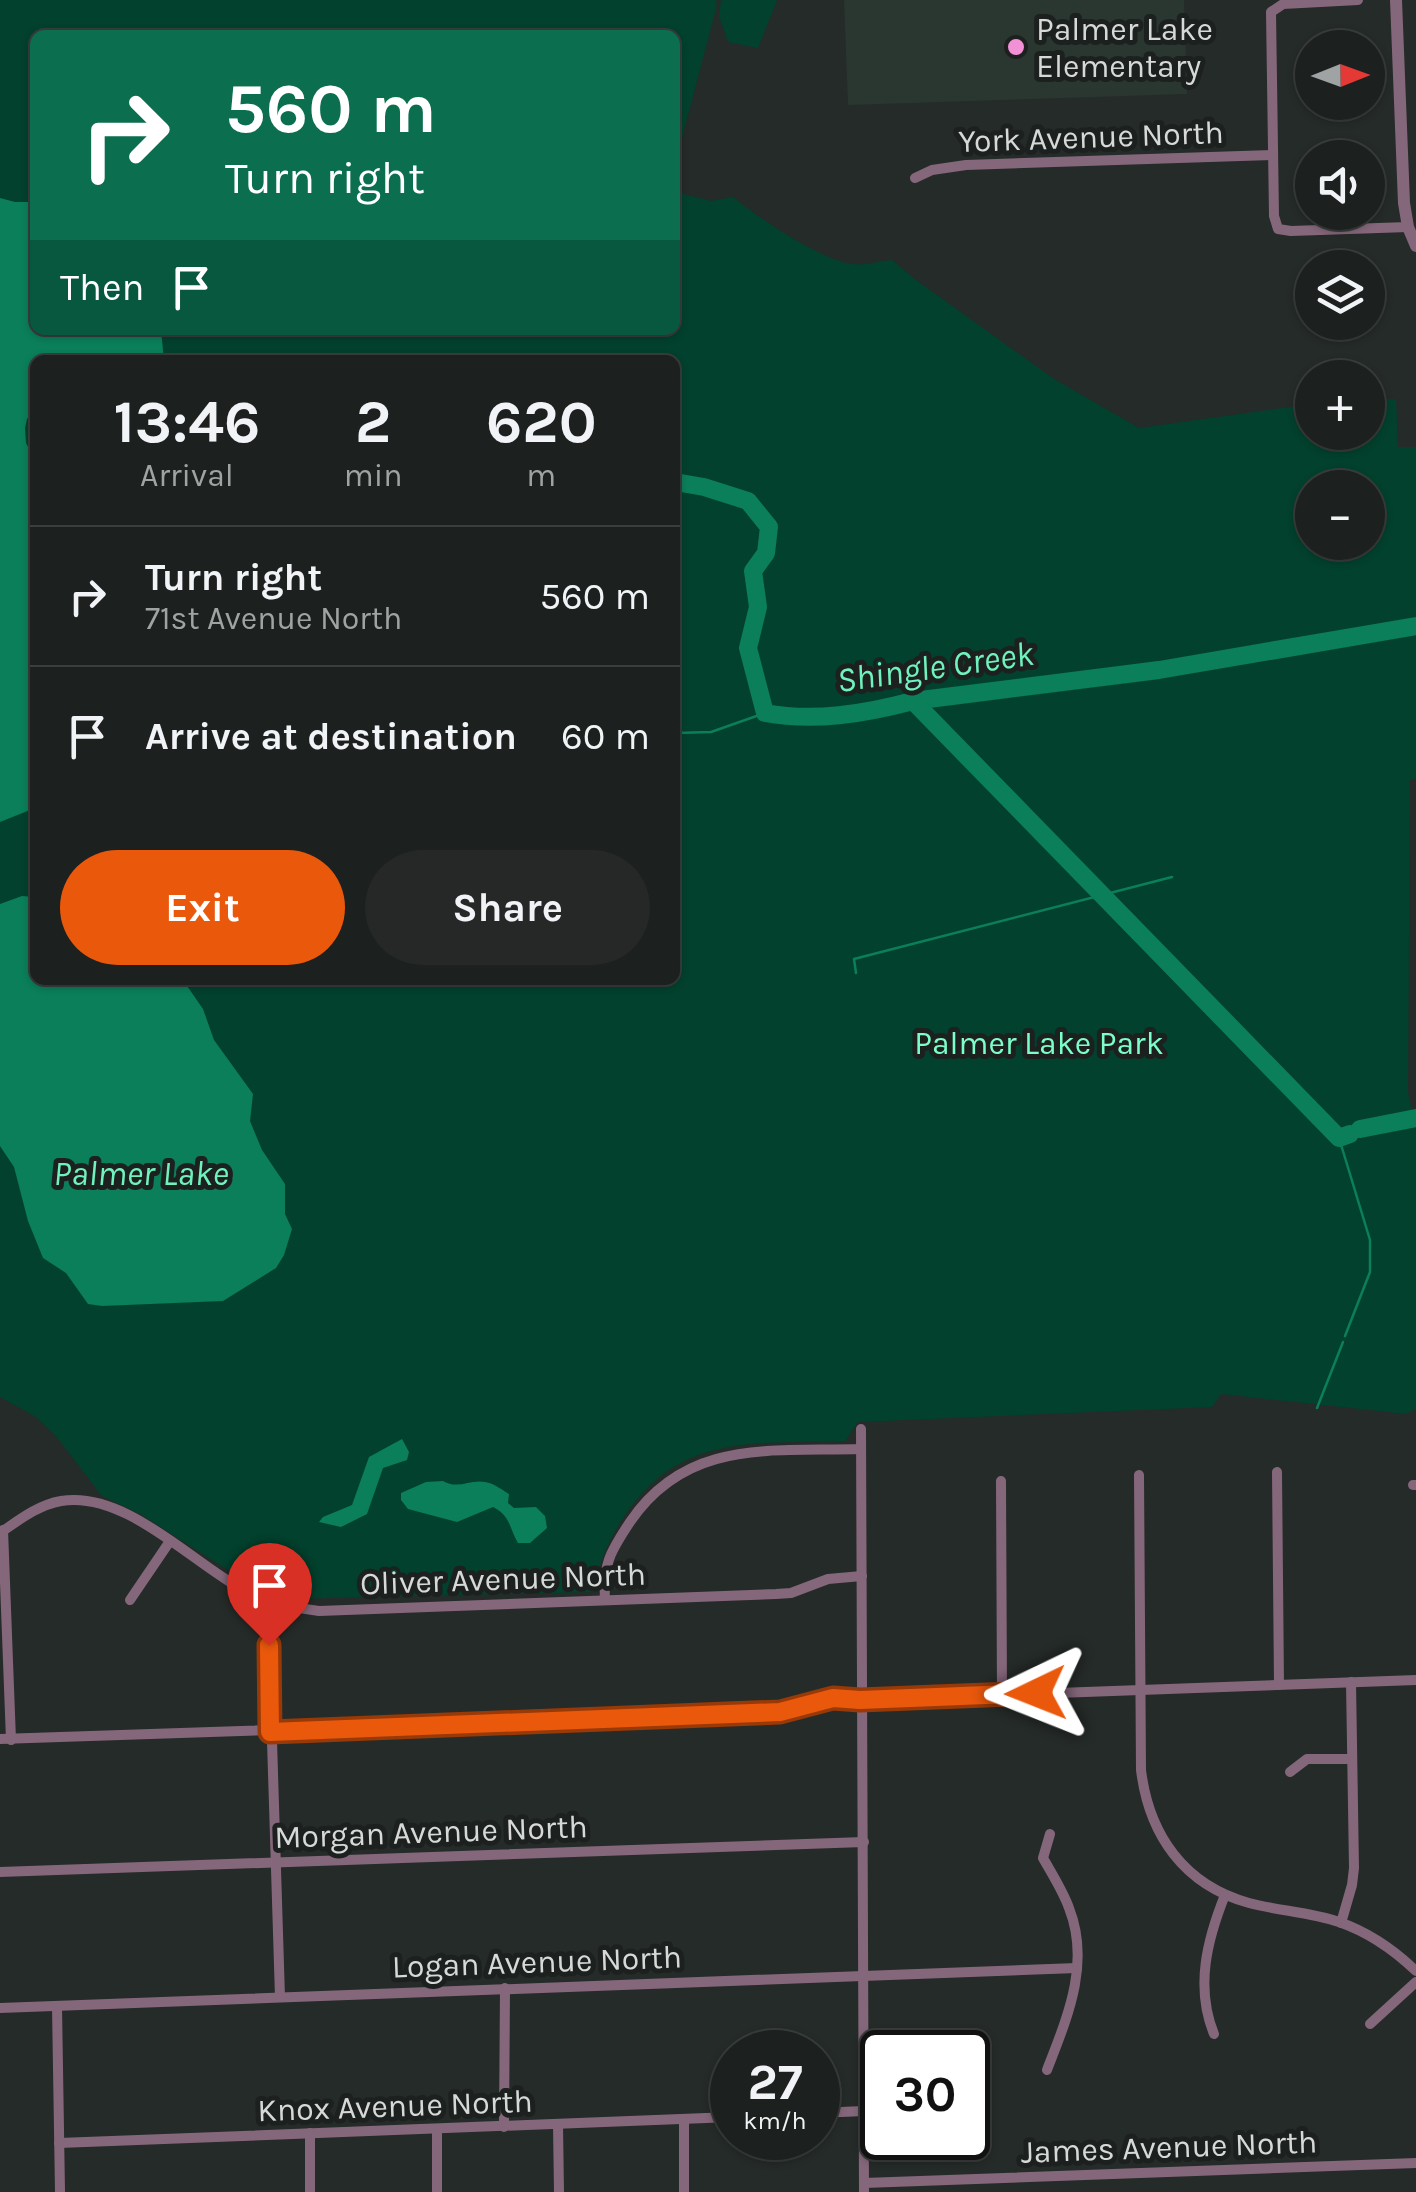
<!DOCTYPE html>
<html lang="en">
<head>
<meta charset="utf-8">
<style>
	body { margin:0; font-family:Karla,sans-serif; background:#252827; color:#f1f3f6; height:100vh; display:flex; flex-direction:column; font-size:38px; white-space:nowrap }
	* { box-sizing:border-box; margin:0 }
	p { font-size:32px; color:#a0a3a4 }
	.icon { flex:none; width:55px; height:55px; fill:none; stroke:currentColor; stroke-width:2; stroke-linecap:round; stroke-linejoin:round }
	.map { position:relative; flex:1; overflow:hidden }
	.drawer { position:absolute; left:30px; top:355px; width:650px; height:630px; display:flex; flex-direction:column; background:#1c201e; border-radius:15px; box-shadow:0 2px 8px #0004,0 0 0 2px #3a3e3c }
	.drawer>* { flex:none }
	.top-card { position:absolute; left:30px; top:30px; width:650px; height:305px; border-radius:15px; box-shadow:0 2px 8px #0004,0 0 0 2px #3a3e3c; background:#0b6e4f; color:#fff; overflow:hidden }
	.needle { width:65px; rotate:89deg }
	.buttons { position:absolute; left:1295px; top:30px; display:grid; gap:20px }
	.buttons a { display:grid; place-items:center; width:90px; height:90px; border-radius:50%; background:#1c201e; box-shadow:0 2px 8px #0004,0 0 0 2px #3a3e3c; font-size:50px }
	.speed { position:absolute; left:710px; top:2030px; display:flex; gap:20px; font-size:50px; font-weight:700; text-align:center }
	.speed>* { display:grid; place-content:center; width:130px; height:130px; border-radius:50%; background:#1c201e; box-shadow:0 2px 8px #0004,0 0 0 2px #3a3e3c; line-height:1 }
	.speed small { font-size:25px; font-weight:400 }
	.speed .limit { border:5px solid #111; border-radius:15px; background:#fff; color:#111 }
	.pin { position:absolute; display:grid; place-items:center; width:85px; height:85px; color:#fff; margin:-102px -42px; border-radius:50% 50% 50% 0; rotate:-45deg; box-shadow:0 0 10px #0007 }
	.pin .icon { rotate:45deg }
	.me { position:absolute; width:110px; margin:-55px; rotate:268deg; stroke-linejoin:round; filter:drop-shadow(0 0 8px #0008) }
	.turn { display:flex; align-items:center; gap:35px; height:210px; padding:0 30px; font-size:45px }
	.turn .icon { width:130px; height:130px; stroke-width:2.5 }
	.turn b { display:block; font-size:70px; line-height:85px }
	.then { display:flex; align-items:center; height:95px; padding:0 30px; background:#0003; gap:20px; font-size:38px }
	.eta { display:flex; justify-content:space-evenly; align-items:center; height:170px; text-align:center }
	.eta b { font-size:60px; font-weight:700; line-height:70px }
	.cta { display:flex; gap:20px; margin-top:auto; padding:20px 30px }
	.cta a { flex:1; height:115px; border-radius:60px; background:#ea580c; color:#fff; font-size:40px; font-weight:700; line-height:115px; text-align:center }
	.cta a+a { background:#252827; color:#f1f3f6 }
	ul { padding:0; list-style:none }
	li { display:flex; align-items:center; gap:30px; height:140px; padding:0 30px; border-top:2px solid #3a3e3c }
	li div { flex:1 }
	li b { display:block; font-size:38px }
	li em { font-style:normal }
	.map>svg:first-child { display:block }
</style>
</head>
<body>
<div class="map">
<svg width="1416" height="2192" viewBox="0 0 1416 2192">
	<rect width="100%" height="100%" fill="#252b28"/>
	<path fill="#2a3630" d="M844 0H1184L1187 94 848 105Z"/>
	<g fill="#02412d" fill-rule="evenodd">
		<path d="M0 0H716L717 5 675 164V35H35V330H675V192L711 201 733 197C759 218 820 260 852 264 864 266 880 261 892 260L916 280 1054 379 1139 428 1312 404V432H1368V400L1396 399 1398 447H1416V779L1410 780 1408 1092 1416 1130V1409L1406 1414 1221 1394 1212 1407 858 1422 845 1441C756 1444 681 1432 625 1515 608 1541 599 1561 595 1592L289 1599 256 1588 140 1514 102 1496 55 1435 36 1417 0 1397ZM35 360H675V980H35ZM1312 488H1368V542H1312Z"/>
		<path d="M721 0H777L758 48 728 42 719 16Z"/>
	</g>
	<g fill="#0b7e5a">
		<path d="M0 198 15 202H35V330H161L164 360H35V408L27 419 25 428 26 443 35 460V808L0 822Z"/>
		<path d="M22 896 35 897V980H183L203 1009 214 1040 253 1094 250 1121 262 1150 285 1184V1214L292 1229 284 1255 276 1268 223 1301 102 1306 88 1304 66 1273 43 1258 28 1221 14 1167 0 1146V904Z"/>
		<path d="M402 1439 409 1452 407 1460 383 1468 367 1514 341 1527 319 1522 323 1517 352 1505 369 1457Z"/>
		<path d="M443 1481C458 1490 470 1479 485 1482 494 1483 502 1490 509 1494L508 1503 514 1508 536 1507 545 1516 547 1528 530 1543H518C509 1528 511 1516 493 1507L457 1522 408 1509 401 1500V1493L426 1482Z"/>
	</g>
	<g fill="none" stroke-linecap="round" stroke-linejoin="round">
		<g stroke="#0b7e5a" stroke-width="2.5">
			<path d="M675 733 711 732 765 713"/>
			<path d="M856 973 854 959 1172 877"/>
			<path d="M1339 1138 1370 1240V1272L1345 1336"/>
			<path d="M1317 1408 1343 1342"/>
		</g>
		<g stroke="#0b7e5a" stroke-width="18">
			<path d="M675 482 704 487 748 501 769 527 766 553 753 571 758 607 748 648 765 713C814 722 864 714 913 701L1159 670 1416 626"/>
			<path d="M913 701 1339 1138 1350 1134"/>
			<path d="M1360 1129 1416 1118"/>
		</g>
		<g stroke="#85677b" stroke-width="10">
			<path d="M1358 0 1283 4 1271 12 1274 216 1278 229 1291 231 1408 227"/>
			<path d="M915 178 932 170 966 165 1272 155"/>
			<path d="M861 1429 864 2192"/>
			<path d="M1277 1472 1279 1685"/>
			<path d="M1139 1475 1141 1770C1149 1835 1184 1885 1249 1903 1279 1911 1310 1912 1339 1922 1368 1932 1393 1949 1416 1971"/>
			<path d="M1001 1481 1002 1695"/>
			<path d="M1413 1485H1416"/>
			<path d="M3 1530 11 1740"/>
			<path d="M0 1533C19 1520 38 1505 61 1501 125 1490 192 1563 245 1591 269 1603 293 1608 319 1611L776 1594 791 1593 828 1579 862 1576"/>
			<path d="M130 1600 170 1541"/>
			<path d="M605 1600C603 1564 610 1552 630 1522 687 1438 771 1452 861 1449"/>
			<path d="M0 1739 780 1713 833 1698 860 1700 1416 1680"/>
			<path d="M1290 1772 1307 1759H1352"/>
			<path d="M0 1872 864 1842"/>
			<path d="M1341 1923 1352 1885 1354 1868 1351 1682"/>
			<path d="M280 1997 269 1645 282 1606"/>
			<path d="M57 2006 60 2192"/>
			<path d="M0 2008 1077 1968"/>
			<path d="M1370 2024 1416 1982"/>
			<path d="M1214 2034C1195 1987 1207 1940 1225 1895"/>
			<path d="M1047 2070C1067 2018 1091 1964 1069 1908 1063 1891 1052 1874 1043 1858L1050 1834"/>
			<path d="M818 2113 864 2111"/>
			<path d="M558 2125 559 2192"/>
			<path d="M504 2127 505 1988"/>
			<path d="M437 2129V2192"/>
			<path d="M310 2133V2192"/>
			<path d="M59 2143 732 2117"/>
			<path d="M864 2183 1416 2163"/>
			<path d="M684 2192V2120"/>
		</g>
		<path stroke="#85677b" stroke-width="12" d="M1396 0 1404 203 1408 227 1416 246"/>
	</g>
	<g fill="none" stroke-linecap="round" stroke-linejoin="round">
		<defs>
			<path id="route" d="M269 1645 270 1732 780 1712 833 1698 860 1700 1036 1693"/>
		</defs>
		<use href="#route" stroke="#983908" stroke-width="25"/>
		<use href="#route" stroke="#ea580c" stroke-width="18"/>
	</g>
	<circle fill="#f391d6" stroke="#1c211f" stroke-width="4" cx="1016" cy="47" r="10"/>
	<g text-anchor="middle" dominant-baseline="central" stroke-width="10" stroke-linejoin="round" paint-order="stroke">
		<g font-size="32" fill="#d6d9d7" stroke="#1c211f" text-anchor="start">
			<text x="1036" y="29">Palmer Lake<tspan x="1036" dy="37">Elementary</tspan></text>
		</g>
		<g font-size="32" fill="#d6d9d7" stroke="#1c211f">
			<text transform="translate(1091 137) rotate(-2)">York Avenue North</text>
			<text transform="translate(503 1579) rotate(-2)">Oliver Avenue North</text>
			<text transform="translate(431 1832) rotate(-2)">Morgan Avenue North</text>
			<text transform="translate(537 1962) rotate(-2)">Logan Avenue North</text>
			<text transform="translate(395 2106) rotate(-2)">Knox Avenue North</text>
			<text transform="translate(1169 2147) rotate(-2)">James Avenue North</text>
		</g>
		<g font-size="32" fill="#7cfec9" stroke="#1c211f">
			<text x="1039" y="1043">Palmer Lake Park</text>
		</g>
		<g font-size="35" font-style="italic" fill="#6ff2be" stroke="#1c211f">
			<text transform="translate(935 667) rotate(-8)">Shingle Creek</text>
			<text x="141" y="1173">Palmer Lake</text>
		</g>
	</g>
</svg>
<div class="buttons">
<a><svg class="needle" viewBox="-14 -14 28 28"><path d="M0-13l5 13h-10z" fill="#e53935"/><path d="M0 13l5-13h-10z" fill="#a0a3a4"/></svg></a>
<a><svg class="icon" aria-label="sound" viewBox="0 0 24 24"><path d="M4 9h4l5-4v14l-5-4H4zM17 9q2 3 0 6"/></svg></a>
<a><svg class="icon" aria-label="layers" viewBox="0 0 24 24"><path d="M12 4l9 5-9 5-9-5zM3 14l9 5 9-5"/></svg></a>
<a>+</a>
<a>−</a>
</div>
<div class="speed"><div>27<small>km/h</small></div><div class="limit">30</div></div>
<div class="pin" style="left:269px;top:1645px;background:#d93025"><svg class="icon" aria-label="arrive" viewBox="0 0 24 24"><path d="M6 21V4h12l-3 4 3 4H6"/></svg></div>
<svg class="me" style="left:1036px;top:1693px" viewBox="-20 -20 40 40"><path d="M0-17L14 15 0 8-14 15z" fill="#ea580c" stroke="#fff" stroke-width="4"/></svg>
<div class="top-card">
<div class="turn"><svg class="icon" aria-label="right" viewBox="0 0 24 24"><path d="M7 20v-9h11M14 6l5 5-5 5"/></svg><div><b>560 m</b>Turn right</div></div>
<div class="then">Then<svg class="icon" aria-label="arrive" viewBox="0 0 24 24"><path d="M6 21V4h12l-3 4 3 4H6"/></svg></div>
</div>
<section class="drawer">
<div class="eta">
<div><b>13:46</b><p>Arrival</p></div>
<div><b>2</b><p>min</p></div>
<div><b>620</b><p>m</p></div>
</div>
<ul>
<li><svg class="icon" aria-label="right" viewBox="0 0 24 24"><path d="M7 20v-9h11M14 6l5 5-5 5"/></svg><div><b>Turn right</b><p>71st Avenue North</p></div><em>560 m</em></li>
<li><svg class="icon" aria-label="arrive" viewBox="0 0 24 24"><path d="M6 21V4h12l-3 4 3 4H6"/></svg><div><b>Arrive at destination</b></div><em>60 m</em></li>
</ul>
<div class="cta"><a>Exit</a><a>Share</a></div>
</section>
</div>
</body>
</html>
